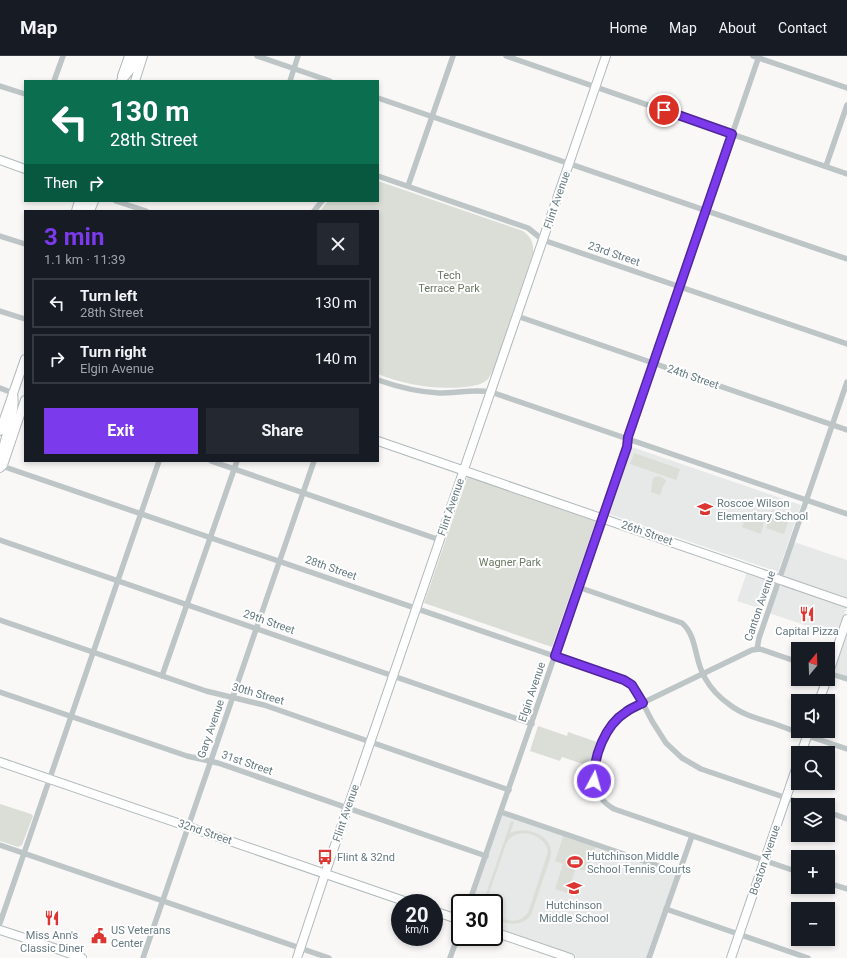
<!DOCTYPE html>
<html lang="en">
<head>
<meta charset="utf-8">
<style>
	body { margin:0; font-family:Roboto,sans-serif; background:#242831; color:#f1f3f6; height:100vh; display:flex; flex-direction:column; font-size:15px; white-space:nowrap }
	* { box-sizing:border-box; margin:0 }
	p { font-size:13px; color:#9ea1a6 }
	.icon { flex:none; width:22px; height:22px; fill:none; stroke:currentColor; stroke-width:2; stroke-linecap:round; stroke-linejoin:round }
	.map { position:relative; flex:1; overflow:hidden }
	.drawer { position:absolute; left:24px; top:154px; width:355px; height:252px; display:flex; flex-direction:column; background:#171b24; border-radius:0px; box-shadow:0 2px 6px #0003 }
	.drawer>* { flex:none }
	.banner { position:absolute; left:24px; top:24px; width:355px; height:122px; border-radius:0px; box-shadow:0 2px 6px #0003; background:#0b6e4f; color:#fff; overflow:hidden }
	.needle { width:26px; rotate:19deg }
	.buttons { position:absolute; left:791px; top:586px; display:grid; gap:8px }
	.buttons a { display:grid; place-items:center; width:44px; height:44px; border-radius:0px; background:#171b24; box-shadow:0 2px 6px #0003; font-size:20px }
	.speed { position:absolute; left:391px; top:838px; display:flex; gap:8px; font-size:20px; font-weight:700; text-align:center }
	.speed>* { display:grid; place-content:center; width:52px; height:52px; border-radius:50%; background:#171b24; box-shadow:0 2px 6px #0003; line-height:1 }
	.speed small { font-size:10px; font-weight:400 }
	.speed .limit { border:2px solid #111; border-radius:6px; background:#fff; color:#111 }
	.pin { position:absolute; display:grid; place-items:center; width:34px; height:34px; color:#fff; margin:-17px; border:2px solid #fff; border-radius:50%; box-shadow:0 1px 4px #0007 }
	.me { position:absolute; width:44px; margin:-22px; rotate:6deg; stroke-linejoin:round; filter:drop-shadow(0 0 3px #0008) }
	.turn { display:flex; align-items:center; gap:14px; height:84px; padding:0 20px; font-size:18px }
	.turn .icon { width:52px; height:52px; stroke-width:2.5 }
	.turn b { display:block; font-size:28px; line-height:34px }
	.then { display:flex; align-items:center; height:38px; padding:0 20px; background:#0003; gap:8px; font-size:15px }
	.round { display:grid; place-items:center; flex:none; width:42px; height:42px; border-radius:0px; background:#242831 }
	.summary { display:flex; align-items:center; justify-content:space-between; height:68px; padding:0 20px }
	h1 { font-size:24px; font-weight:700; line-height:30px; color:#7c3aed }
	.button { display:flex; gap:8px; margin-top:auto; padding:8px 20px }
	.button a { flex:1; height:46px; border-radius:0px; background:#7c3aed; color:#fff; font-size:16px; font-weight:700; line-height:46px; text-align:center }
	.button a+a { background:#242831; color:#f1f3f6 }
	ul { padding:0; list-style:none }
	li { display:flex; align-items:center; gap:12px; height:50px; margin:0 8px 6px; padding:0 12px; border:2px solid #363941; border-radius:0px }
	li div { flex:1 }
	li b { display:block; font-size:15px }
	li em { font-style:normal }
	header { display:flex; align-items:center; gap:24px; box-sizing:border-box; height:56px; padding:0 20px; background:#171b24; border-bottom:1px solid #363941 }
	header strong { font-size:19px }
	nav { display:flex; gap:22px; margin-inline-start:auto; font-size:14px }
	.map>svg:first-child { display:block }
</style>
</head>
<body>
<header>
<strong>Map</strong>
<nav><a>Home</a><a>Map</a><a>About</a><a>Contact</a></nav>
</header>
<div class="map">
<svg width="847" height="902" viewBox="0 0 847 902">
	<rect width="100%" height="100%" fill="#f9f8f7"/>
	<g fill="#e7e8e8">
		<path d="M632 391 801 449 778 516 609 458Z"/>
		<path d="M794 486 847 504V543L784 521 783 519Z"/>
		<path d="M747 516 770 524 772 527 764 554 737 545Z"/>
		<path d="M784 529 846 550 847 551 837 580 769 557 778 532Z"/>
		<path d="M847 574V620L835 616 834 614Z"/>
		<path d="M501 756 679 817 649 902H570L494 876V847H469Z"/>
	</g>
	<g fill="#daded6">
		<path d="M378 125 523 175C531 181 534 187 533 197L494 312C492 315 490 320 488 323 482 329 473 330 465 331 435 334 406 329 378 318V155H320L328 145H378Z"/>
		<path d="M634 397 680 413 676 424 630 408Z"/>
		<path d="M468 420 596 465 552 591 424 547Z"/>
		<path d="M658 420 663 422 666 425 663 430 660 439 651 436 653 422Z"/>
		<path d="M772 454 790 460 784 478 766 472Z"/>
		<path d="M746 460 764 466 761 478 742 471Z"/>
		<path d="M538 670 567 680 568 676 597 686 589 710 562 701 560 705 530 695Z"/>
		<path d="M0 748 31 758 33 760 22 789 18 791 0 785Z"/>
		<path d="M511 765 514 766 510 777C527 769 557 780 550 803L531 859C522 871 506 869 494 862V858C505 866 523 869 529 854L548 796C546 777 514 769 506 788L488 840 487 847H483Z"/>
		<path d="M564 778 596 789 587 815 576 812 567 837 555 833 563 808 555 805Z"/>
	</g>
	<g fill="none" stroke-linecap="round" stroke-linejoin="round">
		<defs>
			<g id="secondary">
				<path d="M122 20 129 0"/>
				<path d="M121 25 131 13 136 0"/>
				<path d="M135 25 143 0"/>
				<path d="M0 104 25 113"/>
				<path d="M76 155 79 145"/>
				<path d="M84 155 86 145"/>
				<path d="M90 155 94 145"/>
				<path d="M0 375 25 303"/>
				<path d="M378 385 847 547"/>
				<path d="M3 409 25 344"/>
				<path d="M0 412 2 410C0 393 9 375 12 359 14 351 14 344 13 337"/>
				<path d="M828 619 847 563"/>
				<path d="M819 645 827 623"/>
				<path d="M801 697 809 675"/>
				<path d="M0 706 410 847"/>
				<path d="M434 855 460 864"/>
				<path d="M0 874 37 886 82 902"/>
				<path d="M494 876 570 902"/>
				<path d="M297 902 325 818 606 0"/>
				<path d="M731 902 798 707"/>
			</g>
		</defs>
		<use href="#secondary" stroke="#b0b9bb" stroke-width="10"/>
		<g stroke="#bec5c6" stroke-width="5.5">
			<path d="M257 0 330 25"/>
			<path d="M506 0 847 118"/>
			<path d="M753 0 847 32"/>
			<path d="M54 25 63 0"/>
			<path d="M290 25 298 0"/>
			<path d="M0 30 25 38"/>
			<path d="M378 42 847 203"/>
			<path d="M826 110 847 49"/>
			<path d="M378 120 528 172 543 184 847 288"/>
			<path d="M408 130 453 0"/>
			<path d="M116 145 146 155"/>
			<path d="M314 155 322 145"/>
			<path d="M0 180 25 188"/>
			<path d="M0 255 25 263"/>
			<path d="M517 260 847 374"/>
			<path d="M378 324C398 331 417 336 439 337 457 337 474 333 491 336L847 458"/>
			<path d="M0 332 13 337"/>
			<path d="M211 405 440 484"/>
			<path d="M2 410 624 624 632 629 637 636 652 665 666 687 682 702 701 713 807 749"/>
			<path d="M0 484 532 668"/>
			<path d="M578 531 682 567C698 581 694 605 705 622 711 633 720 642 730 649 743 659 759 663 775 668 799 677 823 685 847 693"/>
			<path d="M0 564 206 635 264 649 509 734"/>
			<path d="M757 593 759 582 847 326"/>
			<path d="M798 606 760 593 752 594 632 652C625 656 618 661 613 668 606 676 603 685 599 695 591 718 590 739 614 753L798 816"/>
			<path d="M828 617 847 623"/>
			<path d="M162 620 237 405"/>
			<path d="M0 636 187 700 218 707 486 800"/>
			<path d="M501 756 679 817"/>
			<path d="M828 756 847 763"/>
			<path d="M0 789 329 902"/>
			<path d="M828 827 847 833"/>
			<path d="M469 847 627 391 628 381 759 0"/>
			<path d="M666 853 808 902"/>
			<path d="M0 867 159 405"/>
			<path d="M143 902 314 405"/>
			<path d="M450 902 460 874"/>
			<path d="M649 902 692 780"/>
		</g>
		<use href="#secondary" stroke="#fff" stroke-width="8"/>
	</g>
	<g fill="none" stroke-linecap="round" stroke-linejoin="round">
		<defs>
			<path id="route" d="M594 725C593 701 605 669 626 656 631 652 637 650 643 647L632 629 624 624 555 600 627 391 628 381 732 78 664 54"/>
		</defs>
		<use href="#route" stroke="#51269a" stroke-width="10"/>
		<use href="#route" stroke="#7c3aed" stroke-width="7"/>
	</g>
	<defs>
		<symbol id="school-bare" viewBox="-9 -9 18 18"><path d="M0-5L7-2L0 1L-7-2ZM-4 1L0 2.5L4 1V4Q0 6-4 4Z" fill="#dd3632" stroke="#fff" stroke-width="2.5" paint-order="stroke"/></symbol>
		<symbol id="restaurant-bare" viewBox="-9 -9 18 18"><path d="M-5-6h1v4h1v-4h1v4h1v-4h1v5L-1.5 .5V6h-2V.5L-5-1ZM5-6V6H3V1.5H1.5Q1.5-4 5-6Z" fill="#dd3632" stroke="#fff" stroke-width="2.5" paint-order="stroke"/></symbol>
		<symbol id="bus-bare" viewBox="-9 -9 18 18"><path d="M-5-6H5V4H4V6H2V4H-2V6H-4V4H-5ZM-3.5-4V0h7V-4ZM-3.5 1.2v1.5H-2V1.2ZM2 1.2v1.5H3.5V1.2Z" fill="#dd3632" stroke="#fff" stroke-width="2.5" paint-order="stroke"/></symbol>
		<symbol id="stadium-bare" viewBox="-9 -9 18 18"><path d="M0-5a6.5 5 0 1 0 0 10a6.5 5 0 1 0 0-10ZM-3.5-1.8h7v3.6h-7Z" fill="#dd3632" stroke="#fff" stroke-width="2.5" paint-order="stroke"/></symbol>
		<symbol id="civic-bare" viewBox="-9 -9 18 18"><path d="M-.6-6.5H3V-4.5H.6V-3L4-1V1h2V6H-6V1h2V-1L-.6-3ZM-1.2 2.5V6h2.4V2.5Z" fill="#dd3632" stroke="#fff" stroke-width="2.5" paint-order="stroke"/></symbol>
	</defs>
	<g fill-rule="evenodd">
		<use href="#school-bare" x="694" y="442" width="22" height="22"/>
		<use href="#restaurant-bare" x="796" y="547" width="22" height="22"/>
		<use href="#bus-bare" x="314" y="790" width="22" height="22"/>
		<use href="#stadium-bare" x="564" y="795" width="22" height="22"/>
		<use href="#school-bare" x="563" y="821" width="22" height="22"/>
		<use href="#restaurant-bare" x="41" y="851" width="22" height="22"/>
		<use href="#civic-bare" x="88" y="869" width="22" height="22"/>
	</g>
	<g text-anchor="middle" dominant-baseline="central" stroke-width="4" stroke-linejoin="round" paint-order="stroke">
		<g font-size="11" fill="#657a80" stroke="#fff">
			<text transform="translate(557 144) rotate(-71)">Flint Avenue</text>
			<text transform="translate(614 198) rotate(19)">23rd Street</text>
			<text transform="translate(693 321) rotate(19)">24th Street</text>
			<text transform="translate(451 451) rotate(-71)">Flint Avenue</text>
			<text transform="translate(647 477) rotate(19)">26th Street</text>
			<text transform="translate(331 512) rotate(19)">28th Street</text>
			<text transform="translate(760 550) rotate(-71)">Canton Avenue</text>
			<text transform="translate(269 566) rotate(19)">29th Street</text>
			<text transform="translate(532 636) rotate(-71)">Elgin Avenue</text>
			<text transform="translate(258 638) rotate(16)">30th Street</text>
			<text transform="translate(211 673) rotate(-71)">Gary Avenue</text>
			<text transform="translate(247 707) rotate(19)">31st Street</text>
			<text transform="translate(346 757) rotate(-71)">Flint Avenue</text>
			<text transform="translate(205 776) rotate(19)">32nd Street</text>
			<text transform="translate(765 804) rotate(-71)">Boston Avenue</text>
		</g>
		<g font-size="11" fill="#6c7964" stroke="#fff">
			<text x="449" y="219">Tech<tspan x="449" dy="13">Terrace Park</tspan></text>
			<text x="510" y="506">Wagner Park</text>
		</g>
		<g font-size="11" fill="#657a80" stroke="#fff" text-anchor="start">
			<text x="717" y="447">Roscoe Wilson<tspan x="717" dy="13">Elementary School</tspan></text>
			<text x="807" y="575" text-anchor="middle">Capital Pizza</text>
			<text x="587" y="800">Hutchinson Middle<tspan x="587" dy="13">School Tennis Courts</tspan></text>
			<text x="337" y="801">Flint &amp; 32nd</text>
			<text x="574" y="849" text-anchor="middle">Hutchinson<tspan x="574" dy="13">Middle School</tspan></text>
			<text x="111" y="874">US Veterans<tspan x="111" dy="13">Center</tspan></text>
			<text x="52" y="879" text-anchor="middle">Miss Ann's<tspan x="52" dy="13">Classic Diner</tspan></text>
		</g>
	</g>
</svg>
<div class="buttons">
<a><svg class="needle" viewBox="-14 -14 28 28"><path d="M0-13l5 13h-10z" fill="#e53935"/><path d="M0 13l5-13h-10z" fill="#9ea1a6"/></svg></a>
<a><svg class="icon" aria-label="sound" viewBox="0 0 24 24"><path d="M4 9h4l5-4v14l-5-4H4zM17 9q2 3 0 6"/></svg></a>
<a><svg class="icon" aria-label="search" viewBox="0 0 24 24"><circle cx="10" cy="10" r="6"/><path d="M15 15l6 6"/></svg></a>
<a><svg class="icon" aria-label="layers" viewBox="0 0 24 24"><path d="M12 4l9 5-9 5-9-5zM3 14l9 5 9-5"/></svg></a>
<a>+</a>
<a>−</a>
</div>
<div class="speed"><div>20<small>km/h</small></div><div class="limit">30</div></div>
<div class="pin" style="left:664px;top:54px;background:#d93025"><svg class="icon" aria-label="arrive" viewBox="0 0 24 24"><path d="M6 21V4h12l-3 4 3 4H6"/></svg></div>
<svg class="me" style="left:594px;top:725px" viewBox="-20 -20 40 40"><circle r="17" fill="#7c3aed" stroke="#fff" stroke-width="3"/><path d="M0-11L8 9 0 5-8 9z" fill="#fff"/></svg>
<div class="banner">
<div class="turn"><svg class="icon" aria-label="left" viewBox="0 0 24 24"><path d="M17 20v-9H6M10 6l-5 5 5 5"/></svg><div><b>130 m</b>28th Street</div></div>
<div class="then">Then<svg class="icon" aria-label="right" viewBox="0 0 24 24"><path d="M7 20v-9h11M14 6l5 5-5 5"/></svg></div>
</div>
<section class="drawer">
<div class="summary"><div><h1>3 min</h1><p>1.1 km · 11:39</p></div><a class="round"><svg class="icon" aria-label="close" viewBox="0 0 24 24"><path d="M6 6l12 12M18 6L6 18"/></svg></a></div>
<ul>
<li><svg class="icon" aria-label="left" viewBox="0 0 24 24"><path d="M17 20v-9H6M10 6l-5 5 5 5"/></svg><div><b>Turn left</b><p>28th Street</p></div><em>130 m</em></li>
<li><svg class="icon" aria-label="right" viewBox="0 0 24 24"><path d="M7 20v-9h11M14 6l5 5-5 5"/></svg><div><b>Turn right</b><p>Elgin Avenue</p></div><em>140 m</em></li>
</ul>
<div class="button"><a>Exit</a><a>Share</a></div>
</section>
</div>
</body>
</html>
